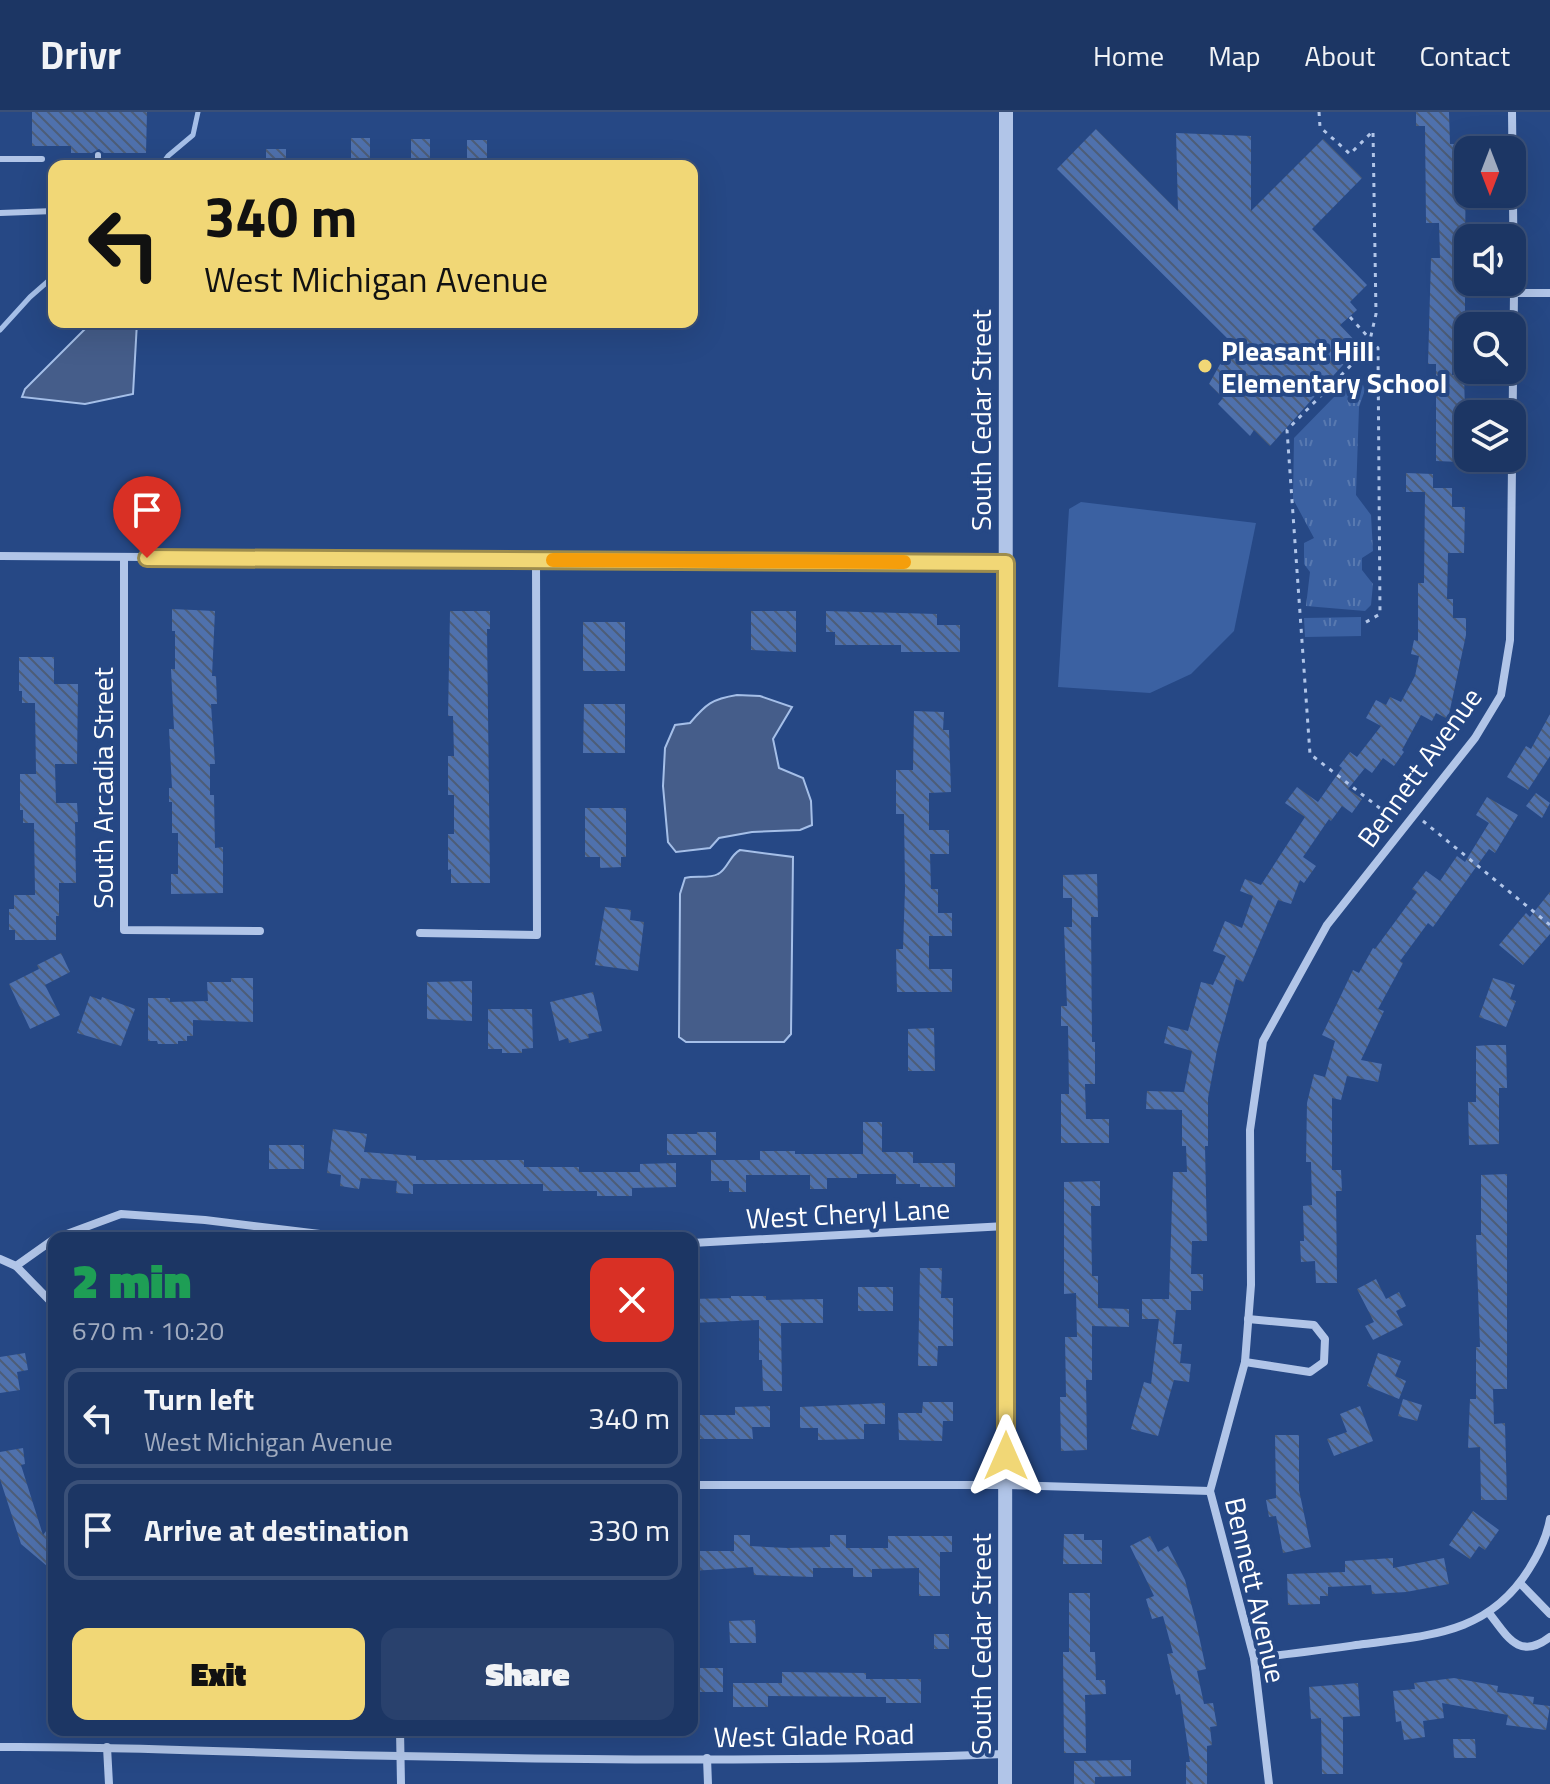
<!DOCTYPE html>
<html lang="en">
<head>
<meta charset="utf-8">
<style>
	body { margin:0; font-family:"Titillium Web",sans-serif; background:#29416d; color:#f1f3f6; height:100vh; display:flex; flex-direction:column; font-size:30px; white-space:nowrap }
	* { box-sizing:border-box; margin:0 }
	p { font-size:26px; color:#a0abbf }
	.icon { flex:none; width:44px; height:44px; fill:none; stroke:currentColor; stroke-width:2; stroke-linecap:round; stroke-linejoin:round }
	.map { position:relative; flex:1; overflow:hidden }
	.panel { position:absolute; left:48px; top:1120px; width:650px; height:504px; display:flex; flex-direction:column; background:#1c3664; border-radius:16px; box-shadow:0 8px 32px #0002,0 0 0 2px #3a5078 }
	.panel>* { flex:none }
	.hud { position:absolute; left:48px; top:48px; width:650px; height:168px; border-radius:16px; box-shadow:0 8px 32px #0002,0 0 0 2px #3a5078; background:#f1d776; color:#111; overflow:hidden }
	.needle { width:52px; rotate:180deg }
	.controls { position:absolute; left:1454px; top:24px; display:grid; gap:16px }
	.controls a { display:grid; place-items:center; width:72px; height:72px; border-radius:16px; background:#1c3664; box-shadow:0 8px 32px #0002,0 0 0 2px #3a5078; font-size:40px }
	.pin { position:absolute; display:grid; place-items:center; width:68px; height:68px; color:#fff; margin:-82px -34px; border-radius:50% 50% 50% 0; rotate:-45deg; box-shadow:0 0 8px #0007 }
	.pin .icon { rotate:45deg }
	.me { position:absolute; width:88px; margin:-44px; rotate:0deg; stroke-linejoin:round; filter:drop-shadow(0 0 6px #0008) }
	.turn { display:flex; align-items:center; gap:28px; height:168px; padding:0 24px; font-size:36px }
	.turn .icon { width:104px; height:104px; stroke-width:2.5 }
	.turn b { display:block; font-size:56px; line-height:68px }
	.round { display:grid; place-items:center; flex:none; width:84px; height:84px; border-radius:16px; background:#29416d }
	.summary { display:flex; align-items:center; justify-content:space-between; height:136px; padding:0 24px }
	h1 { font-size:48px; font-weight:800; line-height:60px; color:#1e9e55 }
	.button { display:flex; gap:16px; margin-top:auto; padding:16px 24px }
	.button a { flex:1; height:92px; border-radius:16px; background:#f1d776; color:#111; font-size:32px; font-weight:800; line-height:92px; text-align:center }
	.button a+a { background:#29416d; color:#f1f3f6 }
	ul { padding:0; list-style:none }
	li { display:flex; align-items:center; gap:24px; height:100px; margin:0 16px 12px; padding:0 8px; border:4px solid #3a5078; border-radius:16px }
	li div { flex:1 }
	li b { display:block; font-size:30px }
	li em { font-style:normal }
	header { display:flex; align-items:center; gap:48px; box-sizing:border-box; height:112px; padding:0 40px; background:#1c3664; border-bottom:2px solid #3a5078 }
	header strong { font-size:38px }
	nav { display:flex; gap:44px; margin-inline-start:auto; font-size:28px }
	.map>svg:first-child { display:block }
</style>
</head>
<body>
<header>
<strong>Drivr</strong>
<nav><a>Home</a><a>Map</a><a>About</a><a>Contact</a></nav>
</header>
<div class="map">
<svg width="1550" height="1672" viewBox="0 0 1550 1672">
	<defs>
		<pattern id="grass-tufts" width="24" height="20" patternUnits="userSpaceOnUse" patternTransform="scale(2)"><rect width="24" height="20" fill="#3b61a2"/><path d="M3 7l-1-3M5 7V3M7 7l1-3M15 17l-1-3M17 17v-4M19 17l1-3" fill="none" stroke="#5879b0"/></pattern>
		<pattern id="building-back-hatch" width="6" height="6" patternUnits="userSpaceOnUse" patternTransform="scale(2)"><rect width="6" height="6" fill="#4f71ad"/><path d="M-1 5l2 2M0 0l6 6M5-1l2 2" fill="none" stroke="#4d5d78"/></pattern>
	</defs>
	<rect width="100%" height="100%" fill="#264885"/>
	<g fill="url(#grass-tufts)">
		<path d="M1348 267 1363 273 1365 278 1359 295 1356 383 1371 403 1373 439 1362 446V458L1373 472 1371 493 1365 499 1306 494 1310 460 1304 452V431L1314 426 1293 387 1294 326 1335 284 1336 277 1344 268Z"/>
		<path d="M1361 505V524L1305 525 1304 506Z"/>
	</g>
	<path fill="#3b61a2" d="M1081 390 1256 411 1234 519 1191 562 1150 581 1058 575 1069 397Z"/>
	<g fill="#455d8a" stroke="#a5bfe8" stroke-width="2">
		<path d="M92 210H137L133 282 85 292 22 285 25 277Z"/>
		<path d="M737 583 760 584 792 595 773 627 779 656 803 666 811 689 812 713 800 718 752 720 719 726 710 736 676 740 668 730 663 674 665 636 675 613 690 611C706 592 712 587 737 583Z"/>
		<path d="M740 738 793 745 791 922 784 930H686L679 925 680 782 685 766C695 763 709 767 718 762 728 757 729 744 740 738Z"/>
	</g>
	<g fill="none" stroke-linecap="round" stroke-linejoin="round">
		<g stroke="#a5bfe8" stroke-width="5">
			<path d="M161 54 168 44 193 23 198 0"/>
			<path d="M0 218 30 185 54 164"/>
		</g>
	</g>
	<g fill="url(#building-back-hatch)">
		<path d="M32 0H147L146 41H104L99 37 92 41H71V34H32Z"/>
		<path d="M1416 0H1449L1450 32H1456V49L1466 48 1465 136H1459L1458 169H1465V223L1453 222 1452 263H1464L1466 335H1460V350L1436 349V252H1428L1431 146H1440L1439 111H1426L1425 14H1416Z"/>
		<path d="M1096 17 1178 99 1176 21 1251 24V99L1323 27 1362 66 1312 117 1367 173 1350 190 1357 198 1340 213 1360 234 1270 334 1254 318 1250 324 1218 292 1223 286 1209 272 1232 231 1057 57Z"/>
		<rect x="351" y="26" width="19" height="28"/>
		<rect x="411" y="27" width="19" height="27"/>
		<rect x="467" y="28" width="20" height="26"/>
		<rect x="266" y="37" width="20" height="17"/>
		<path d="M1406 361 1433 362V376H1452V395H1465L1464 441H1448L1447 487H1453V506H1466V523L1448 607 1436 601 1432 609 1421 603 1402 638 1404 640 1394 654 1383 646 1372 661 1365 656 1348 677 1362 687 1352 701 1342 694 1331 709 1329 707 1303 745 1316 754 1304 771 1300 768 1291 792 1278 788 1243 870 1236 867 1217 938 1208 986V1034H1205L1207 1129H1192L1191 1162H1203V1179H1191V1198H1176L1173 1232H1182L1180 1251 1191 1252 1189 1270 1174 1268 1158 1324 1131 1317 1144 1270 1151 1272 1159 1207H1142V1187H1169L1173 1060H1187L1186 1034H1182V998L1146 997 1147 979 1184 980 1192 939 1164 931 1168 914 1188 919 1201 870 1213 873 1226 844 1213 839 1225 809 1242 816 1253 784 1240 779 1245 767 1261 773 1305 705 1285 691 1297 675 1318 690 1342 656 1339 654 1350 640 1357 645 1381 614 1366 606 1376 588 1386 593 1390 585 1401 590 1415 564 1419 544 1411 542 1414 528 1418 529V471H1424L1425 380H1406Z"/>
		<path d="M172 497 215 499 212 564H216L217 592H211L215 652H210V683H214L215 736 223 735V781L171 782V762H178V721H172V690H169V676H172L169 617H174L171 557H175V519H172Z"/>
		<path d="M450 499H490V517H487L490 771H451V757L448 758V722H454V683H448V644H454L453 604H448Z"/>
		<path d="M751 499H796V540L751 538Z"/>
		<path d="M826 499 937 502V513H960V540H901V533H835V520H826Z"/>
		<rect x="583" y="510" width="42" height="49"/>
		<path d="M19 545H54V572H78L77 652H55L56 691H77L78 710H75L76 771H59V804H56V828H15V818H9V797H14V783H35L34 711H23V698H20V662H36L35 591H22V579H19Z"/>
		<path d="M584 592H625V641H583Z"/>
		<path d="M914 599 944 600 943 618H949L951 680 929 681V718H949V742H930L931 777H938V801H952V824H929V857H952V880H897L896 837H903L905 777 904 702H896V658H913Z"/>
		<path d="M1550 602V644L1528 678 1507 665 1526 634 1531 637Z"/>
		<path d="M1536 681 1550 691 1542 706 1526 694Z"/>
		<path d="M1487 685 1518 703 1495 741 1489 737 1433 815 1428 811 1400 849 1403 851 1378 897 1384 899 1361 948 1382 952 1378 970 1347 964 1341 988 1332 986V1058H1341L1342 1079H1336L1337 1171H1316L1315 1149 1301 1150 1300 1129H1304L1303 1094 1312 1093 1311 1050H1306L1307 991 1314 962 1325 965 1335 929 1322 923 1353 858 1359 861 1373 836 1375 837 1417 780 1412 777 1426 759 1440 769 1457 744 1465 750 1489 711 1476 703Z"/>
		<path d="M585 696H626V745H621V755L600 756V745H585Z"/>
		<path d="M1097 762 1098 805H1091L1092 930H1095V972H1085L1086 1007H1109V1031H1061V982H1069L1068 914H1061V894H1067L1064 815H1072V786H1063V763Z"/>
		<path d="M1550 780V822L1523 853 1499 833 1526 801 1530 805Z"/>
		<path d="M605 795 631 798 630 808 644 810 638 859 595 853Z"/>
		<path d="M61 841 70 860 45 873 60 903 30 917 9 872 39 857 37 853Z"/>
		<path d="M231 866H253V910L193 908V924H187V929H178V932H158L157 929H148V886H170V890L208 889 207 870H231Z"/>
		<path d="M1493 866 1515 873 1510 887 1516 889 1506 915 1479 905Z"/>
		<path d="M472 869V909L427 907V870Z"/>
		<path d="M593 880 602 919 588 922 589 926 569 931 568 926 559 929 550 890Z"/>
		<path d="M90 884 101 888 102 885 135 897 121 934 77 921Z"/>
		<path d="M488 897H532L533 936 522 937V941H502V937H488Z"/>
		<path d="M934 916 935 959H908V917Z"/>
		<path d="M1490 933H1506L1507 976H1499V1032L1469 1033 1468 990H1476V934Z"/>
		<path d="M863 1010H882V1040H913V1051H955V1075H920V1072H896V1062H857V1066H827V1077H810V1063H746V1080H729V1069H711V1048H760V1039H795V1042H863Z"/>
		<path d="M333 1017 367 1022 364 1040 416 1044V1048H524V1055H579V1060H640V1052L676 1051V1075L632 1076V1084H597V1079H543V1072H413V1082L396 1081 397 1069 361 1066 359 1077 340 1074 341 1063 327 1061Z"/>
		<path d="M697 1020H716V1043H667V1022H697Z"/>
		<rect x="269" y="1033" width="35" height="24"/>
		<path d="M1507 1062V1277H1493L1494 1312 1505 1311 1507 1388H1481L1480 1335 1468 1336 1470 1287H1476V1235H1480L1476 1123H1481V1063Z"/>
		<path d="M1100 1069V1094H1091L1092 1164H1098V1196L1129 1197V1215L1092 1214V1268H1086L1087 1338 1061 1339 1060 1285H1066L1065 1225H1077L1076 1181 1064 1182V1070Z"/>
		<path d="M920 1156H942L941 1186H953V1234H938L937 1254H918Z"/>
		<path d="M1376 1167 1386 1187 1399 1180 1406 1194 1396 1199 1403 1213 1373 1228 1365 1214 1374 1210 1357 1177Z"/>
		<rect x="858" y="1175" width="35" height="24"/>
		<path d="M731 1184H766V1188L823 1187V1211H781L782 1279H763L762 1248H759V1208L692 1211V1187L731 1186Z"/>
		<path d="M25 1241 28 1258 17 1260 20 1278 0 1281V1245Z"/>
		<path d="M1378 1241 1401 1249 1395 1264 1406 1269 1399 1287 1367 1274Z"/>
		<path d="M1403 1287 1422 1293 1417 1309 1398 1304Z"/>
		<path d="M923 1290H953V1309H943L942 1329 899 1328 898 1301H922Z"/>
		<path d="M885 1291V1312H864V1327L818 1328V1316H800V1295Z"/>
		<path d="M770 1294V1315H752L753 1327H692V1303H735V1295Z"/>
		<path d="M1360 1294 1373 1329 1334 1344 1327 1327 1347 1320 1340 1302Z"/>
		<path d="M1275 1323H1299V1378L1311 1435 1283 1441 1276 1404 1269 1405 1266 1388 1276 1386Z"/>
		<path d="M23 1336 25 1352 21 1353 43 1423 54 1409V1460L21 1432 0 1367V1340Z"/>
		<path d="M1473 1399 1499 1418 1485 1438 1479 1434 1470 1447 1449 1433Z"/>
		<path d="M1064 1422H1084V1428H1102V1452H1063Z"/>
		<path d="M734 1423H750V1434L787 1436 830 1435V1423H846V1436H888V1424H952V1440H940V1484H919V1456L872 1457V1465H853V1456H813V1465L754 1463 753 1455 692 1459V1439H734Z"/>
		<path d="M1150 1424 1158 1440 1168 1434 1185 1468 1196 1510 1206 1557 1197 1559 1204 1592 1213 1591 1217 1614 1210 1615 1212 1633 1207 1634V1672H1186V1650H1190L1180 1582 1176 1583 1167 1542 1173 1541 1163 1504 1152 1507 1146 1487 1154 1484 1130 1434Z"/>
		<path d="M1393 1446V1456L1444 1446 1449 1472 1406 1480 1372 1482 1371 1473 1328 1475V1484H1320V1492L1288 1493 1287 1462 1345 1460V1449Z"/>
		<path d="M1069 1481H1090V1540H1095L1096 1568H1105L1106 1582 1085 1583 1086 1641H1064L1063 1540H1069Z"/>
		<path d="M755 1508 756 1531H730L729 1509Z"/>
		<rect x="934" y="1522" width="15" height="15"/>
		<rect x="692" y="1556" width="31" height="24"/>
		<path d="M782 1560 866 1561V1567H921V1591H886V1585L768 1584V1595H733V1571H782Z"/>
		<path d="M1454 1566 1498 1574 1497 1580 1534 1585 1533 1592 1550 1594 1546 1618 1506 1613 1508 1603 1442 1591 1444 1606 1423 1609 1425 1625 1404 1628 1401 1609 1396 1610 1393 1579 1415 1577 1414 1571Z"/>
		<path d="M1358 1571 1360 1604 1343 1605V1662H1322L1321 1606 1311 1607 1309 1575Z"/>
		<path d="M1453 1627H1475L1476 1646H1454Z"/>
		<path d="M1131 1648V1664L1095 1665V1672H1074V1649Z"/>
	</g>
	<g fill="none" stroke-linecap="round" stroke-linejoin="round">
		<g stroke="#b1c5e8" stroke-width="3" stroke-dasharray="4 6" stroke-linecap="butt">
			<path d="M1319 0 1320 15 1350 42 1373 19 1376 202 1370 228 1364 240 1287 318 1310 642 1395 708"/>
			<path d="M1350 205 1378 236 1380 502 1361 513"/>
			<path d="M1423 709 1550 813"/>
		</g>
		<g stroke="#b1c5e8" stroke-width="6">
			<path d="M0 47H42"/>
			<path d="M98 54V43"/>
			<path d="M0 101 54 99"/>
		</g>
		<g stroke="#b1c5e8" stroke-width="8">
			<path d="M1514 181H1550"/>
			<path d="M0 444 1006 451"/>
			<path d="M124 446V818L260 819"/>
			<path d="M420 821 537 823 536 448"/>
			<path d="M56 1126 121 1102 205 1108 353 1126"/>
			<path d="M692 1131 1006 1114"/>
			<path d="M0 1147 16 1154 54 1193"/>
			<path d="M16 1154 54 1127"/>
			<path d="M1245 1250 1310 1260 1324 1250 1325 1227 1314 1213 1248 1207"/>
			<path d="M692 1373H1006L1210 1379"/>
			<path d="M1520 1471 1550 1502"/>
			<path d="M1489 1501C1507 1524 1519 1549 1550 1525"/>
			<path d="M1254 1546C1291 1542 1327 1537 1364 1532 1432 1523 1489 1521 1529 1457 1539 1441 1547 1425 1550 1407"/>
			<path d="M400 1618 401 1672"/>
			<path d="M0 1635C133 1634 266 1642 399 1644 601 1648 804 1650 1005 1642"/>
			<path d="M107 1635 109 1672"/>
			<path d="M707 1646 708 1672"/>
			<path d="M1269 1672 1254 1546 1210 1379 1245 1250 1251 1173 1250 1018 1263 929 1327 813 1475 626 1501 583 1510 528 1514 181 1512 0"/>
		</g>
		<path stroke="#b1c5e8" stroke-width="14" d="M1005 1672 1006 0"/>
	</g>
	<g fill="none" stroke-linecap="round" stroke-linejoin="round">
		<defs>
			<path id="route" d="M147 446 1006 451V1344"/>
		</defs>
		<use href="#route" stroke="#9d8c4d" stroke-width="20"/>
		<use href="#route" stroke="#f1d776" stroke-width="14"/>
		<path stroke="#f59e0b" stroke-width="14" d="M553 448 904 450"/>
	</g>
	<circle fill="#f1d776" stroke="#264885" stroke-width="3" cx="1205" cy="254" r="8"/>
	<g text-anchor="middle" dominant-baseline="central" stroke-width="8" stroke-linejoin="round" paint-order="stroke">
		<g font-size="28" font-weight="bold" fill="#fff" stroke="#264885" text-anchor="start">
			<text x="1221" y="238">Pleasant Hill<tspan x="1221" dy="32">Elementary School</tspan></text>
		</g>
		<g font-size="28" fill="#fff" stroke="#264885">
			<text transform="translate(980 308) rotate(-90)">South Cedar Street</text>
			<text transform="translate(1419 655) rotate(-54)">Bennett Avenue</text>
			<text transform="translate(102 676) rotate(-90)">South Arcadia Street</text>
			<text transform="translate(848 1101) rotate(-3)">West Cheryl Lane</text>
			<text transform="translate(1256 1478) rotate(77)">Bennett Avenue</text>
			<text transform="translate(980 1532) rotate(-90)">South Cedar Street</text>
			<text transform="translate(814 1623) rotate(-1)">West Glade Road</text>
		</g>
	</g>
</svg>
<div class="controls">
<a><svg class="needle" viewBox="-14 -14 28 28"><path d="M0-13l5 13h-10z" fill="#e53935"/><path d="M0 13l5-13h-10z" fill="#a0abbf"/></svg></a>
<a><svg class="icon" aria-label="sound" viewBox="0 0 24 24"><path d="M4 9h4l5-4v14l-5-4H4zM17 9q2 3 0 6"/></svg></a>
<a><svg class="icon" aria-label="search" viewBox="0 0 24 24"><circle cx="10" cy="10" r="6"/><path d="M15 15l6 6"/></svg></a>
<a><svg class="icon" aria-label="layers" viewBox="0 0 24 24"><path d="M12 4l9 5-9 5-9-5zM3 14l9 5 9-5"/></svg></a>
</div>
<div class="pin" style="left:147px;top:446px;background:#d93025"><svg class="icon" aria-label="arrive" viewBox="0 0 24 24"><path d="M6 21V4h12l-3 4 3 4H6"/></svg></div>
<svg class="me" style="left:1006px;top:1344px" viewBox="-20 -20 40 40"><path d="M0-17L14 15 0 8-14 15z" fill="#f1d776" stroke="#fff" stroke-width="4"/></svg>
<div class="hud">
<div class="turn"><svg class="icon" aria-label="left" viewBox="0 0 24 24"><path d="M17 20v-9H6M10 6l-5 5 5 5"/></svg><div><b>340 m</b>West Michigan Avenue</div></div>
</div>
<section class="panel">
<div class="summary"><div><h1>2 min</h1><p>670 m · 10:20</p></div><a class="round" style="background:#d93025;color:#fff"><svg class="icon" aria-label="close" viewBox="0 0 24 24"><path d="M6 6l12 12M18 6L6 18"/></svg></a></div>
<ul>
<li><svg class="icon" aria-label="left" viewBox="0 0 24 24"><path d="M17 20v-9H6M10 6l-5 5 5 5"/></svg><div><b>Turn left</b><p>West Michigan Avenue</p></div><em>340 m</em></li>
<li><svg class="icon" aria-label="arrive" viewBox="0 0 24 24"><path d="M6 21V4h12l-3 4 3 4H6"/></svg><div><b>Arrive at destination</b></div><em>330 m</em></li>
</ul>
<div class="button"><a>Exit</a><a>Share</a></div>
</section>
</div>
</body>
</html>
